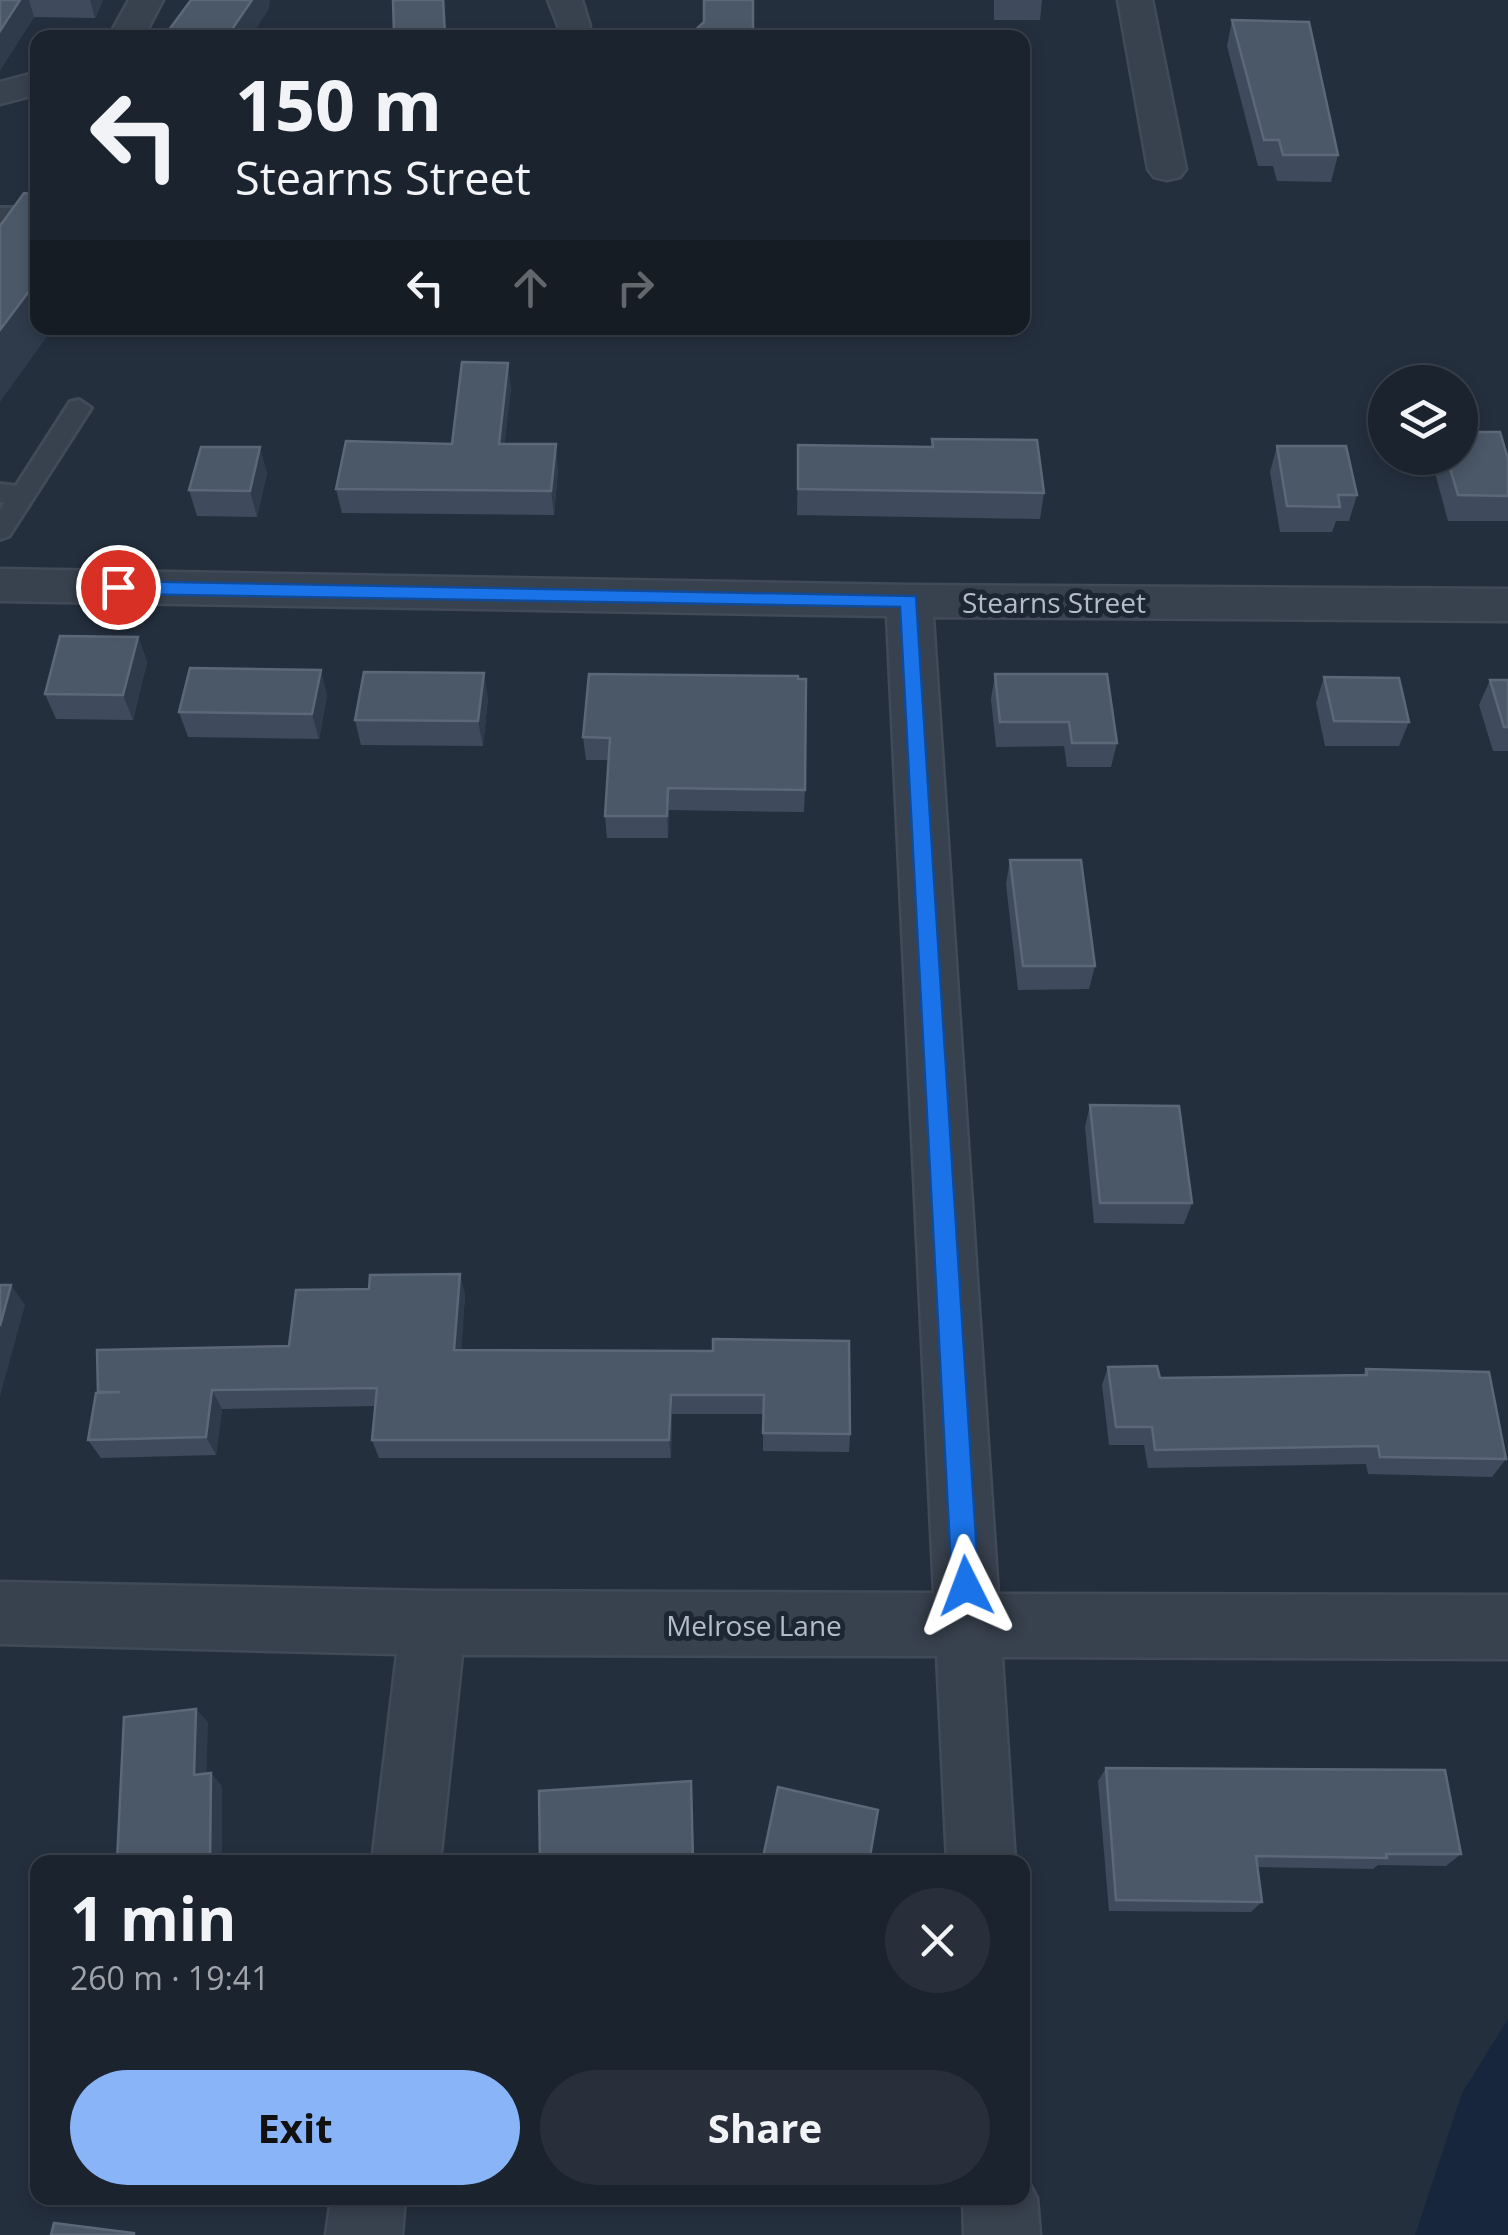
<!DOCTYPE html>
<html lang="en">
<head>
<meta charset="utf-8">
<style>
	body { margin:0; font-family:"Open Sans",sans-serif; background:#282f3a; color:#f1f3f6; height:100vh; display:flex; flex-direction:column; font-size:38px; white-space:nowrap }
	* { box-sizing:border-box; margin:0 }
	p { font-size:32px; color:#a0a4aa }
	.icon { flex:none; width:55px; height:55px; fill:none; stroke:currentColor; stroke-width:2; stroke-linecap:round; stroke-linejoin:round }
	.map { position:relative; flex:1; overflow:hidden }
	.panel { position:absolute; left:30px; top:1855px; width:1000px; height:350px; display:flex; flex-direction:column; background:#1b232e; border-radius:20px; box-shadow:0 5px 15px #0003,0 0 0 2px #39404a }
	.panel>* { flex:none }
	.top-card { position:absolute; left:30px; top:30px; width:1000px; height:305px; border-radius:20px; box-shadow:0 5px 15px #0003,0 0 0 2px #39404a; background:#1b232e; color:#f1f3f6; overflow:hidden }
	.buttons { position:absolute; left:1368px; top:365px; display:grid; gap:20px }
	.buttons a { display:grid; place-items:center; width:110px; height:110px; border-radius:50%; background:#1b232e; box-shadow:0 5px 15px #0003,0 0 0 2px #39404a; font-size:50px }
	.pin { position:absolute; display:grid; place-items:center; width:85px; height:85px; color:#fff; margin:-42px; border:5px solid #fff; border-radius:50%; box-shadow:0 2px 10px #0007 }
	.me { position:absolute; width:110px; margin:-55px; rotate:357deg; stroke-linejoin:round; filter:drop-shadow(0 0 8px #0008) }
	.turn { display:flex; align-items:center; gap:35px; height:210px; padding:0 40px; font-size:45px }
	.turn .icon { width:130px; height:130px; stroke-width:2.5 }
	.turn b { display:block; font-size:70px; line-height:85px }
	.lanes { display:flex; align-items:center; height:95px; padding:0 40px; background:#0003; justify-content:center; gap:50px; direction:ltr }
	.lanes .off { opacity:.35 }
	.round { display:grid; place-items:center; flex:none; width:105px; height:105px; border-radius:52px; background:#282f3a }
	.headline { display:flex; align-items:center; justify-content:space-between; height:170px; padding:0 40px }
	h1 { font-size:60px; font-weight:700; line-height:75px }
	.cta { display:flex; gap:20px; margin-top:auto; padding:20px 40px }
	.cta a { flex:1; height:115px; border-radius:60px; background:#8ab4f8; color:#111; font-size:40px; font-weight:700; line-height:115px; text-align:center }
	.cta a+a { background:#282f3a; color:#f1f3f6 }
	.map>svg:first-child { display:block }
</style>
</head>
<body>
<div class="map">
<svg width="1508" height="2235" viewBox="0 0 1508 2235">
	<rect width="100%" height="100%" fill="#242f3e"/>
	<path fill="#17263c" d="M1508 2019V2235H1415L1462 2093Z"/>
	<g fill="none" stroke-linecap="round" stroke-linejoin="round">
		<defs>
			<g id="service">
				<rect x="0" y="208" width="38" height="14"/>
				<path d="M79 400 91 408 9 536 0 539V510L5 502H0V484L16 486 70 402Z"/>
			</g>
			<g id="minor">
				<path d="M129 0H163L143 38H108Z"/>
				<path d="M548 0H582L590 26 585 33 573 36 561 33Z"/>
				<path d="M1118 0H1152L1186 169 1180 177 1167 180 1154 177 1148 169Z"/>
				<path d="M38 72V94L0 104V82Z"/>
				<path d="M0 569 909 585 1508 589V621L933 617 998 1594 1508 1595V1659L1002 1657 1015 1862H947L937 1656 462 1655 440 1862H372L397 1654 0 1644V1582L433 1591 934 1593 887 616 0 601Z"/>
				<path d="M1022 2170 1037 2198 1040 2235H964L963 2198H1022Z"/>
				<path d="M331 2198H405L402 2235H326Z"/>
			</g>
		</defs>
		<use href="#service" stroke="#414a57" stroke-width="6"/>
		<use href="#minor" stroke="#414a57" stroke-width="5"/>
		<use href="#service" fill="#38414e" fill-rule="evenodd"/>
		<use href="#minor" fill="#38414e" fill-rule="evenodd"/>
	</g>
	<g fill="#3f4b5c">
		<path d="M0 0H103L95 18 34 17 0 70Z"/>
		<path d="M994 0H1042L1040 20H994Z"/>
		<path d="M1232 20 1338 155 1331 182 1277 181 1273 166H1258L1227 46Z"/>
		<path d="M511 387 504 444 558 469 554 515 342 513 336 489 452 444Z"/>
		<path d="M932 439 1044 493 1040 519 797 515 798 445 932 447Z"/>
		<path d="M1277 446 1357 495 1349 521H1336L1332 532H1280L1270 472Z"/>
		<path d="M1431 458 1508 459V521H1448Z"/>
		<path d="M267 473 257 517 197 516 189 490Z"/>
		<path d="M138 637 147 662 133 720 56 719 45 694Z"/>
		<path d="M589 674 805 790 804 812 669 810 668 838H607L605 816 608 760H586L583 737Z"/>
		<path d="M995 674 1117 743 1111 767H1067L1064 746 996 747 991 699Z"/>
		<path d="M1324 677 1409 722 1399 746H1325L1316 703Z"/>
		<path d="M1490 680H1508V751H1493L1479 705Z"/>
		<path d="M327 695 319 739 188 737 179 712Z"/>
		<path d="M488 698 483 746 361 745 355 720Z"/>
		<path d="M1010 860 1095 966 1089 989 1018 990 1006 884Z"/>
		<path d="M1090 1105 1192 1203 1184 1224 1094 1223 1085 1127Z"/>
		<path d="M465 1294 461 1350 713 1351 850 1434 849 1452 763 1451V1414H672L671 1458H379L372 1440 375 1406 222 1409 216 1455 101 1458 88 1440 289 1346Z"/>
		<path d="M1108 1367 1160 1378 1363 1375 1366 1369 1506 1459 1492 1477 1368 1474 1366 1464 1148 1468 1144 1445H1109L1102 1385Z"/>
		<path d="M1106 1768 1461 1854 1446 1866 1378 1865 1373 1869 1258 1867 1262 1902 1251 1912 1109 1911 1098 1781Z"/>
	</g>
	<g fill="#2f3b4b">
		<path d="M20 0H29L34 17 0 70V31Z"/>
		<path d="M90 0H103L95 18Z"/>
		<path d="M252 0H270L269 9 250 38H226Z"/>
		<path d="M443 0H445L447 38H445Z"/>
		<path d="M38 253V328H53L0 402V330L31 262Z"/>
		<path d="M508 363 511 387 502 468 499 444Z"/>
		<path d="M556 444 558 469 554 515 551 491Z"/>
		<path d="M260 447 267 473 257 517 250 491Z"/>
		<path d="M138 637 147 662 133 720 123 695Z"/>
		<path d="M321 670 327 695 319 739 312 714Z"/>
		<path d="M484 673 488 698 483 746 478 721Z"/>
		<path d="M668 788 669 810 668 838 667 816Z"/>
		<path d="M460 1274 465 1294 460 1369 454 1350Z"/>
		<path d="M11 1285 25 1305 0 1396V1326Z"/>
		<path d="M212 1390 222 1409 216 1455 206 1437Z"/>
		<path d="M671 1395 672 1414 671 1458 669 1440Z"/>
		<path d="M196 1709 208 1722 206 1788 194 1775Z"/>
		<path d="M211 1773 222 1786V1862H210Z"/>
	</g>
	<g fill="#4b5868" stroke="#5c6777" stroke-width="2.5">
		<path d="M0 0H20L0 31Z"/>
		<path d="M191 0H252L226 38H163Z"/>
		<path d="M393 0H443L445 38H309L296 32 394 34Z"/>
		<path d="M704 0H753V37L687 38 704 22Z"/>
		<path d="M1232 20 1309 22 1338 155H1283L1279 140H1264Z"/>
		<path d="M24 193 38 195V253L31 262 38 263V279L0 330V226Z"/>
		<path d="M462 362 508 363 499 444H556L551 491 336 489 346 441 452 444Z"/>
		<path d="M1460 432H1500L1508 459V496L1458 495 1447 458H1460Z"/>
		<path d="M932 439 1037 440 1044 493 798 489V445L933 447Z"/>
		<path d="M1277 446H1346L1357 495H1338L1340 507 1287 506Z"/>
		<path d="M201 447H260L250 491 189 490Z"/>
		<path d="M60 636 138 637 123 695 45 694Z"/>
		<path d="M190 668 321 670 312 714 179 712Z"/>
		<path d="M364 672 484 673 478 721 355 720Z"/>
		<path d="M589 674 798 676V679H806L805 790 668 788 667 816H605L610 738 583 737Z"/>
		<path d="M995 674H1107L1117 743H1072L1069 722H1000Z"/>
		<path d="M1324 677 1399 678 1409 722 1334 721Z"/>
		<path d="M1490 680H1508V727H1504Z"/>
		<path d="M1010 860H1081L1095 966H1023Z"/>
		<path d="M1090 1105 1179 1106 1192 1203H1100Z"/>
		<path d="M460 1274 454 1350 713 1351V1339L849 1341 850 1434 763 1433 764 1395H671L669 1440H372L377 1388 212 1390 206 1437 88 1440 96 1393 120 1392H98L97 1350 289 1346 296 1290 369 1289 370 1275Z"/>
		<path d="M0 1285H11L0 1326Z"/>
		<path d="M1157 1366 1160 1378 1367 1375 1366 1369 1489 1372 1506 1459 1380 1457 1378 1446 1155 1450 1152 1427H1116L1108 1367Z"/>
		<path d="M196 1709 194 1775 211 1773 210 1862H117L124 1717Z"/>
		<path d="M1106 1768 1445 1770 1461 1854H1386L1387 1858 1256 1856 1262 1902 1116 1900Z"/>
		<path d="M691 1781 693 1862H540L539 1791Z"/>
		<path d="M778 1787 878 1810 869 1862H762Z"/>
		<path d="M54 2223 134 2233V2235H51Z"/>
	</g>
	<path fill="#1a73e8" stroke="#114b97" stroke-width="2.5" d="M118 581 916 596 979 1586 975 1595 966 1599 956 1595 952 1586 900 607 118 594 109 587Z"/>
	<g text-anchor="middle" dominant-baseline="central" stroke-width="10" stroke-linejoin="round" paint-order="stroke">
		<g font-size="28" fill="#b4bcc9" stroke="#1d2633">
			<text x="1054" y="602">Stearns Street</text>
			<text x="754" y="1625">Melrose Lane</text>
		</g>
	</g>
</svg>
<div class="buttons">
<a><svg class="icon" aria-label="layers" viewBox="0 0 24 24"><path d="M12 4l9 5-9 5-9-5zM3 14l9 5 9-5"/></svg></a>
</div>
<div class="pin" style="left:118px;top:587px;background:#d93025"><svg class="icon" aria-label="arrive" viewBox="0 0 24 24"><path d="M6 21V4h12l-3 4 3 4H6"/></svg></div>
<svg class="me" style="left:966px;top:1586px" viewBox="-20 -20 40 40"><path d="M0-17L14 15 0 8-14 15z" fill="#1a73e8" stroke="#fff" stroke-width="4"/></svg>
<div class="top-card">
<div class="turn"><svg class="icon" aria-label="left" viewBox="0 0 24 24"><path d="M17 20v-9H6M10 6l-5 5 5 5"/></svg><div><b>150 m</b>Stearns Street</div></div>
<div class="lanes"><svg class="icon" aria-label="left" viewBox="0 0 24 24"><path d="M17 20v-9H6M10 6l-5 5 5 5"/></svg><svg class="icon off" aria-label="ahead" viewBox="0 0 24 24"><path d="M12 20V5M6 11l6-6 6 6"/></svg><svg class="icon off" aria-label="right" viewBox="0 0 24 24"><path d="M7 20v-9h11M14 6l5 5-5 5"/></svg></div>
</div>
<section class="panel">
<div class="headline"><div><h1>1 min</h1><p>260 m · 19:41</p></div><a class="round"><svg class="icon" aria-label="close" viewBox="0 0 24 24"><path d="M6 6l12 12M18 6L6 18"/></svg></a></div>
<div class="cta"><a>Exit</a><a>Share</a></div>
</section>
</div>
</body>
</html>
